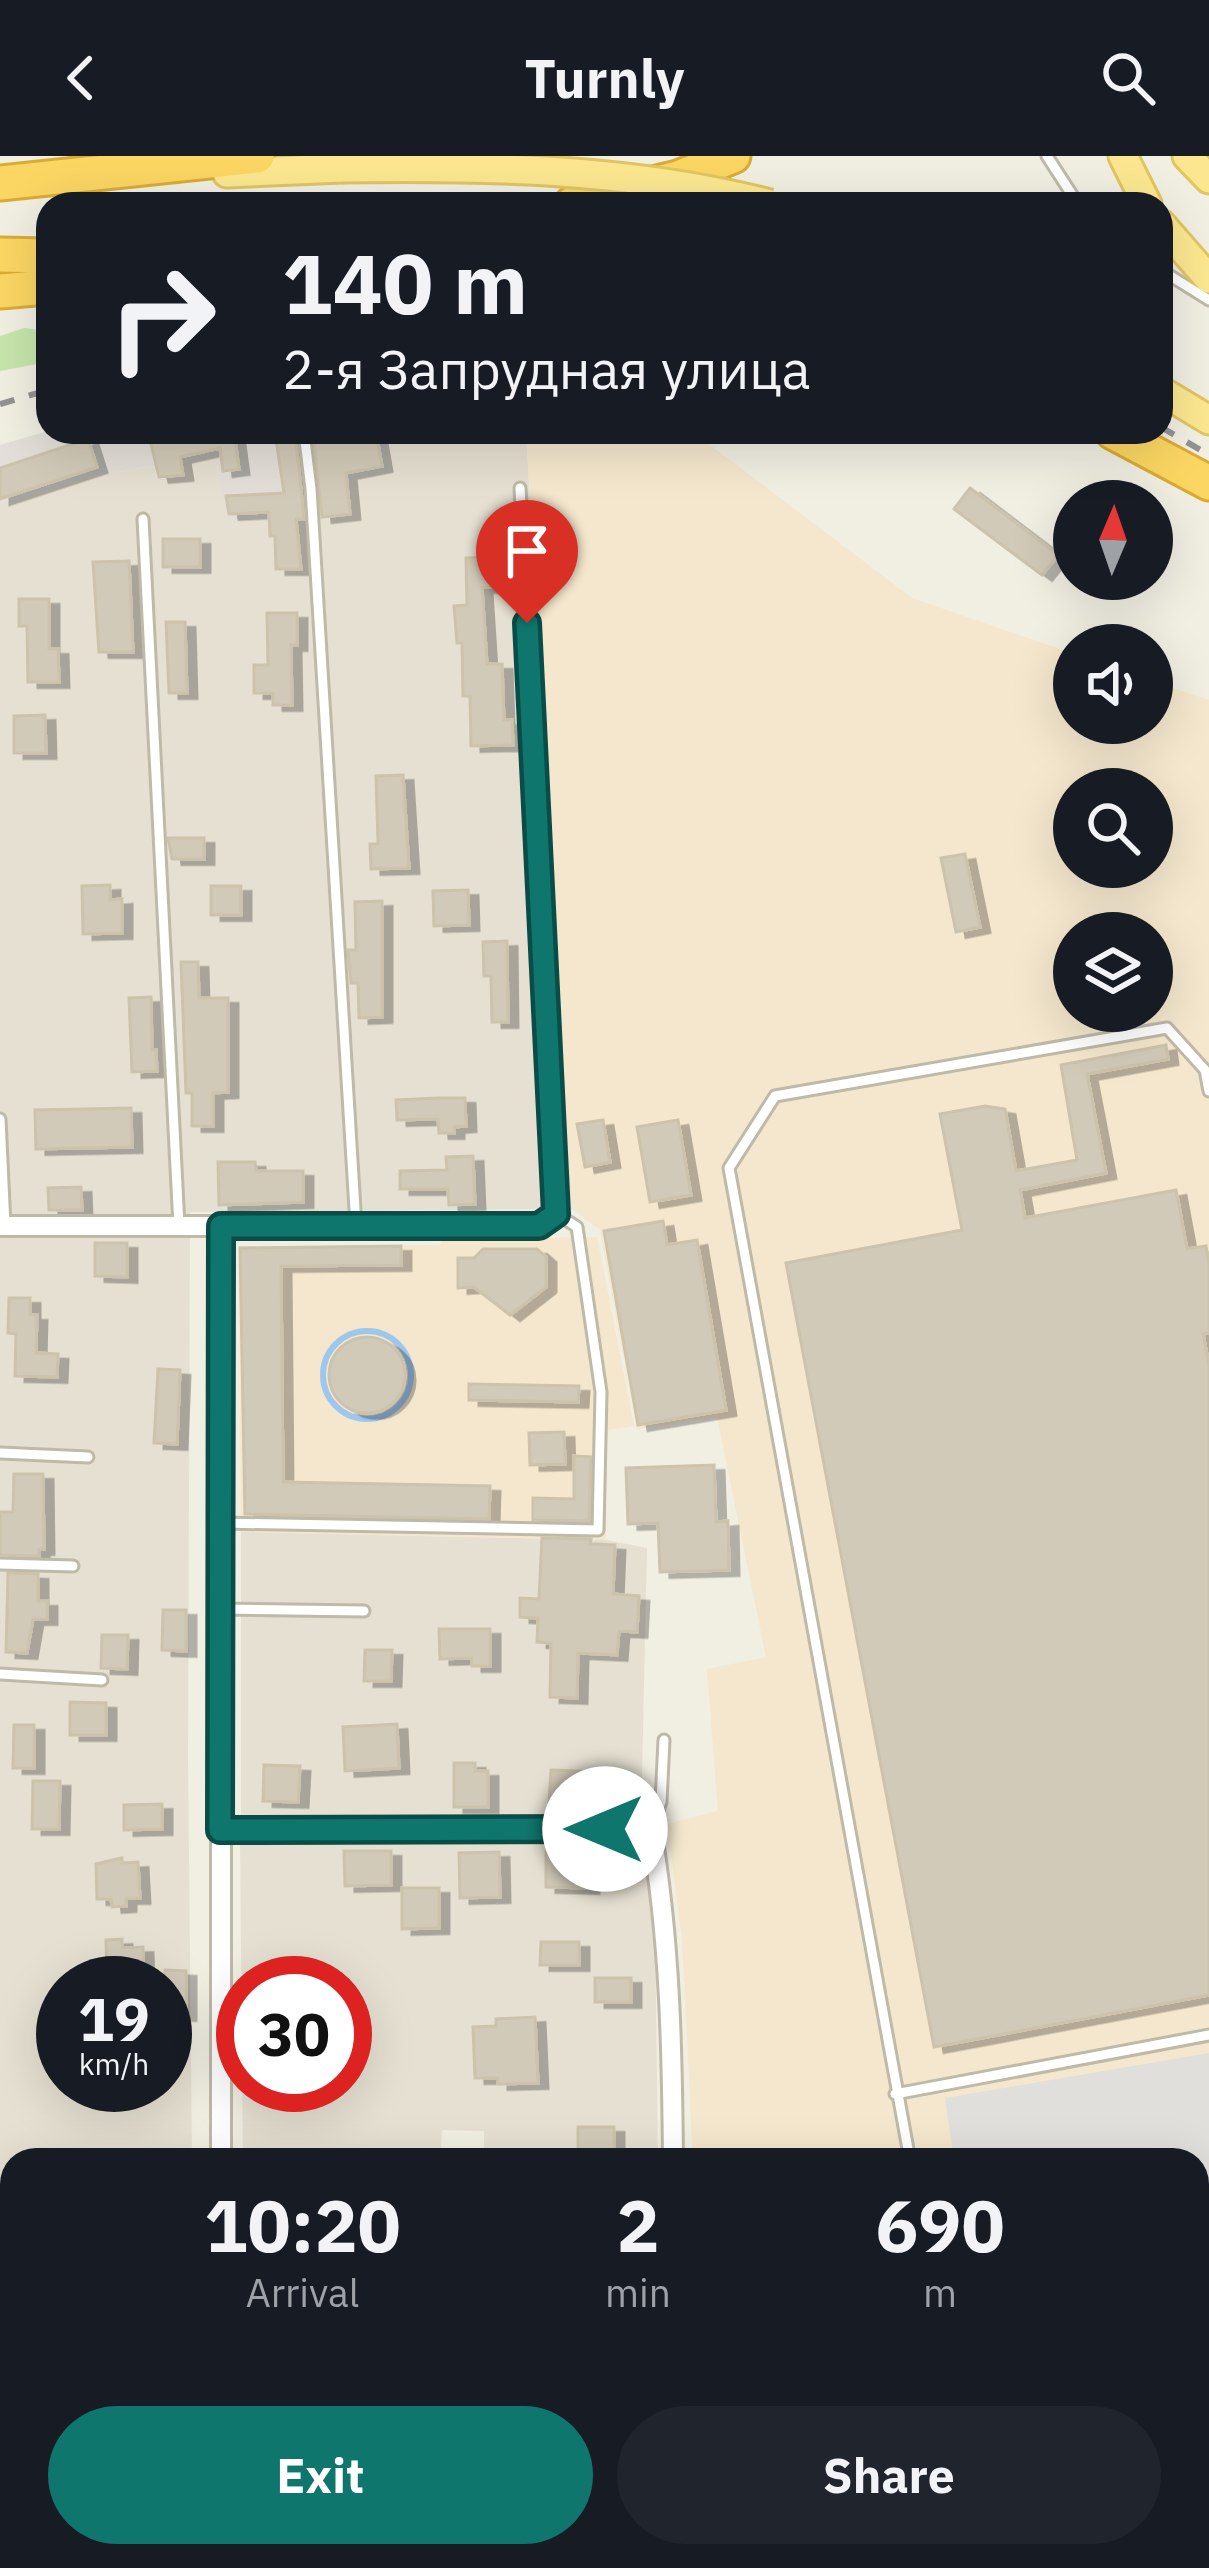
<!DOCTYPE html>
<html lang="en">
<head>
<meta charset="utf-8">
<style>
	body { margin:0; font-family:"IBM Plex Sans",sans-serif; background:#20242c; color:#f1f3f6; height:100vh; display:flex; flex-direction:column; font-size:45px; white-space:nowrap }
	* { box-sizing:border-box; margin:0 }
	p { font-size:39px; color:#9ea1a6 }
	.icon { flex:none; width:66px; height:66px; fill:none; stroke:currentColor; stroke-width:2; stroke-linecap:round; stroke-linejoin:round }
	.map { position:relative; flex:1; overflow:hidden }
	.drawer { position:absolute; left:0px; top:1992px; width:1209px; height:420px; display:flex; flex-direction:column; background:#171b24; border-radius:36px 36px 0 0; box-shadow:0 12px 48px #0002 }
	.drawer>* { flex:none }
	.hud { position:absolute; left:36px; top:36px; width:1137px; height:252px; border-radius:36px; box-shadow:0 12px 48px #0002; background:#171b24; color:#f1f3f6; overflow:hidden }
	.needle { width:78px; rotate:2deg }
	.buttons { position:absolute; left:1053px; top:324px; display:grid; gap:24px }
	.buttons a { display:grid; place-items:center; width:120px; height:120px; border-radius:50%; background:#171b24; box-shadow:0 12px 48px #0002; font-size:60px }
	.speed { position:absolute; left:36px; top:1800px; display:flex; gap:24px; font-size:60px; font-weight:700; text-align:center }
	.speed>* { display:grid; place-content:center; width:156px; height:156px; border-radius:50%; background:#171b24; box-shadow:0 12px 48px #0002; line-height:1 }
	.speed small { font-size:30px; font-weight:400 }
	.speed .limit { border:18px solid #d22; background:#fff; color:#111 }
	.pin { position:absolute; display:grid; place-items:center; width:102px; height:102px; color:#fff; margin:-123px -51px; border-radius:50% 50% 50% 0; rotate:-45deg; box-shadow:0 0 12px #0007 }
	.pin .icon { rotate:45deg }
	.me { position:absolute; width:132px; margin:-66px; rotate:270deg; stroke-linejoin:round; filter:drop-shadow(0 0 9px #0008) }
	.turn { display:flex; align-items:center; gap:42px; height:252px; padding:0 48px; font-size:54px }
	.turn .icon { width:156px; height:156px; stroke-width:2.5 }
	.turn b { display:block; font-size:84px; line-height:102px }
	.eta { display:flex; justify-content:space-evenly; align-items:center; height:204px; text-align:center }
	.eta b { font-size:72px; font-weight:700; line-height:84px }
	.action { display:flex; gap:24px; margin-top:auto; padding:24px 48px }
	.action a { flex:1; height:138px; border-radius:72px; background:#0f766e; color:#fff; font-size:48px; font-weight:700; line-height:138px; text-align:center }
	.action a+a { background:#20242c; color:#f1f3f6 }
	header { display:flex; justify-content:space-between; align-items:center; height:156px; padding:0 48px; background:#171b24; font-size:54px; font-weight:700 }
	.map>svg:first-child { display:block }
</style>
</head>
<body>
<header><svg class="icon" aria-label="back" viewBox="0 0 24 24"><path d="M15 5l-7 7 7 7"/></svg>Turnly<svg class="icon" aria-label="search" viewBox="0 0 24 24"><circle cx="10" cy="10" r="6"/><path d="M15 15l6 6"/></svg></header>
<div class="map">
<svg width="1209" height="2412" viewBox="0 0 1209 2412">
	<defs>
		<filter id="shadow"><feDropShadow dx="10" dy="5.5" stdDeviation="0" flood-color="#0004"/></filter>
	</defs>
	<rect width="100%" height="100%" fill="#f1eee2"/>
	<g fill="#e5e0d1" fill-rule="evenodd">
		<path d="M386 276H526L572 1053 190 1056 188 1601 192 2004H12V2020H0V347L96 320 217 298 304 359 303 331 390 317ZM63 1827H165V1929H63Z"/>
		<path d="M241 1376 606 1384 647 1392 641 1662 241 1663Z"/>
		<path d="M637 1680 643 1686 655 1766 658 2004H484V1975L442 1974 440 2004H243L240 1683ZM243 1827H345V1929H243Z"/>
		<path d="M0 2175 12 2176V2400H191V2412H0Z"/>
		<rect x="242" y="2400" width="280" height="12"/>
	</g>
	<g fill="#f4e7cd" fill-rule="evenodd">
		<path d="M526 276H693L912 442 1074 498V567H1152V525L1209 544V2087L1197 2086V2004H693L682 1783 667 1668 718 1655 707 1513 766 1501 717 1261 637 1273 600 1074 572 1053ZM1074 633H1152V711H1074ZM1074 777H1152V855H1074Z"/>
		<path d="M597 1081 634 1270 607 1274 606 1384 241 1376 239 1090 440 1089 442 1084Z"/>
	</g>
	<path fill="#e3dfd8" d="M48 275 386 276 390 318 304 331 305 359 226 362 216 298 96 320 0 347V289Z"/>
	<path fill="#c6e5ab" d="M24 172 48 175V206L0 215V180Z"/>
	<g fill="#e1dfdb">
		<path d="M1209 1897V2084L1197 2083V2004H954L945 1942Z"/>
		<path d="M1197 2213 1209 2214V2399L1085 2412H963V2400H1197Z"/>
	</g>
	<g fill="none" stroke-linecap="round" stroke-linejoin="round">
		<circle stroke="#9ec7ee" stroke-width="6" cx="367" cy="1219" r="44"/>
	</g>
	<g fill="#d2cab8" stroke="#cdc3ac" stroke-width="3" filter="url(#shadow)">
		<path d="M148 276H234L239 313 223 315 220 292 180 301 183 319 159 321Z"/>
		<path d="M275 276H295L304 363H296L301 413H276L275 380H270L269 356 229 358 226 340 284 337Z"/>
		<path d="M313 276H376L382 310 346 317 350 358 322 361Z"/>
		<path d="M88 283 97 311 0 343V312Z"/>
		<path d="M970 332 1058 399 1042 419 954 353Z"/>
		<rect x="163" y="383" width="37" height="28"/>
		<path d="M490 401 491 431H482L487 508H502L504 564H512L513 589 471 590 470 540H463L462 487H457L454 450 467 449 466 402Z"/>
		<path d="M129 405 133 496H99L93 406Z"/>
		<path d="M19 443H49V493H58L59 526H28L27 470H19Z"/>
		<path d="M267 457H297V489H291L292 549H273V537H254V509H268Z"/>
		<path d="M166 466H185L187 537H169Z"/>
		<path d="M45 559 46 597H14V560Z"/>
		<path d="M403 619 409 712 371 713 370 688H378L376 620Z"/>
		<path d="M168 682H204V703H172Z"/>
		<path d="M965 698 980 771 956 776 941 702Z"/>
		<path d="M110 729V744L122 743V777L83 778 82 730Z"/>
		<rect x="211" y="730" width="30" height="29"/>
		<path d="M468 734 469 769 434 770 433 735Z"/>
		<path d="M382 745V861L359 862 358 827H351L348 794H356L355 746Z"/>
		<path d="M507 785 508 866H492L491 820H484L483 786Z"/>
		<path d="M181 806H198L199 842H228V936L213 937V970H192V937H186Z"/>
		<path d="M151 841 152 894H156L157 915 132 916 129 842Z"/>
		<path d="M1166 889 1168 903 1087 918 1106 1017 1020 1034 1025 1062 1176 1034 1187 1093 1206 1090 1209 1108V1177L1203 1178 1209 1209V1839L934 1891 786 1107 962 1074 940 958 985 950 1005 953 1016 1015 1077 1004 1061 909Z"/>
		<path d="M438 942H465L466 970 454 971V977H439L438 963 397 964 396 944Z"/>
		<path d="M131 952 132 991 36 993 35 954Z"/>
		<path d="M603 964 610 1006 585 1011 577 968Z"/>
		<path d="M678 964 691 1039 650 1046 637 971Z"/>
		<path d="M473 1000 475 1048 449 1049 448 1033H400V1015L447 1014 446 1001Z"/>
		<path d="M218 1006H255L256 1015H303V1046L219 1049Z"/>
		<path d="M81 1031 82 1054H49L48 1032Z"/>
		<path d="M663 1065 667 1089 697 1084 726 1254 638 1269 604 1075Z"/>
		<path d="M95 1087H127V1121L95 1120Z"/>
		<path d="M401 1090V1109L281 1110 283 1326 490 1330 489 1363 245 1358 240 1092Z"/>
		<path d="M483 1093H537L546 1101V1131L510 1159 474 1131 458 1132V1102H474Z"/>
		<path d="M9 1142H30V1159H37L36 1197 58 1198 57 1221 15 1220 16 1178 8 1177Z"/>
		<circle cx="367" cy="1219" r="38"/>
		<path d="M158 1213 180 1214 177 1288 154 1287Z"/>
		<path d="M469 1228 579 1230 578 1246 469 1244Z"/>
		<path d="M564 1276 565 1308 530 1309 529 1277Z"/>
		<path d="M574 1300 591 1301 589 1365 533 1364V1342L574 1343Z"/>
		<path d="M714 1309 716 1366 728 1365 729 1414 660 1416 658 1367 628 1368 626 1312Z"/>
		<path d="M14 1318H43L44 1393H39V1400L0 1399V1356H13Z"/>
		<path d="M542 1382 591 1383 590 1388 615 1389 613 1438 639 1440 637 1476 619 1475 617 1499 578 1497 577 1542 550 1541 551 1487 537 1486 538 1462 520 1461V1442L539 1443Z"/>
		<path d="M8 1417 38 1418V1445H47V1463H33L27 1497 6 1496Z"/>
		<path d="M163 1454H186V1495L162 1494Z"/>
		<path d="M439 1473H490V1510H472V1502L440 1503Z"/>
		<path d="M102 1479H128L127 1513 101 1512Z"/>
		<path d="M365 1494H392L391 1525H364Z"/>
		<path d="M70 1546 106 1547V1579H70Z"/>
		<path d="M397 1568 399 1612 345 1615 343 1571Z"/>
		<path d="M14 1569H34V1612H13Z"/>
		<path d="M454 1607H475V1615H488V1651H454Z"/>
		<path d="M264 1609 300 1610 298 1646 263 1645Z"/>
		<path d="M551 1614 601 1616 600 1642 588 1641 587 1659 573 1658 574 1647 549 1646Z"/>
		<path d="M33 1625H60L59 1673H32Z"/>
		<path d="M162 1648V1673L124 1674V1649Z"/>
		<path d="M344 1695H391V1729L345 1730Z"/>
		<path d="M499 1696 500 1741 460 1742 459 1697Z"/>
		<path d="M546 1696H589V1732L546 1731Z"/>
		<path d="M122 1702V1707L138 1706 140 1742H126V1750L112 1751 111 1743H97L96 1708Z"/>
		<path d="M402 1732H439V1772L402 1773Z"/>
		<path d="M122 1783V1792L143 1791 144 1823 107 1824 106 1784Z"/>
		<path d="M541 1786H579V1809H540Z"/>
		<path d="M165 1814 186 1815V1859H165Z"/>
		<rect x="595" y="1822" width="36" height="24"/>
		<path d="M535 1861 538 1927 498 1928V1922H475L473 1871 496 1870V1863Z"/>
		<path d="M578 1971H614V1999L578 2000Z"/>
	</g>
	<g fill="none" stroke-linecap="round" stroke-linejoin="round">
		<defs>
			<g id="lane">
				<path d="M1047 0 1078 48"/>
				<path d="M1161 114 1209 144"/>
				<path d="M304 276 311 333 356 1070"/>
				<path d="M520 332 559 1046 557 1058 540 1070"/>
				<path d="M143 363 179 1070"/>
				<path d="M0 963 5 1070"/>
				<path d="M0 1297 88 1301"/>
				<path d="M221 1367 598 1374 601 1236 577 1071 557 1058"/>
				<path d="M0 1408 73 1410"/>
				<path d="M220 1453 364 1455"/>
				<path d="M0 1518 102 1524"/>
				<path d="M651 1673 661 1646 664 1584"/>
				<path d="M895 1938 1209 1879"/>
				<path d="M910 2004 729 1012 775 940 1167 872 1205 914 1209 935"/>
				<path d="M0 2109H12"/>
			</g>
			<g id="street">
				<path d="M0 1070H540"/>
				<path d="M221 1070V2004"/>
				<path d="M220 1674 651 1673C670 1785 672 1890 673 2004"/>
				<path d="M218 2412V2400"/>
				<path d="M548 2412V2400"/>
			</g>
			<g id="secondary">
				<path d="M1197 2101H1209"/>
				<path d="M0 2156H12"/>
				<path d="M1197 2199 1209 2200"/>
			</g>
			<g id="primary">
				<path d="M1123 0 1147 48"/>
				<path d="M1187 0 1209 23"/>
				<path d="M227 17 342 12"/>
				<path d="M1161 68 1209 123"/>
				<path d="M1161 235 1209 264"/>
			</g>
			<g id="highway">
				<path d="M0 27 257 0"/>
				<path d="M572 48 678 22 733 0"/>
				<path d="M0 99 48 100"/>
				<path d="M0 135 48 131"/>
				<path d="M1113 276 1209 327"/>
			</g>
		</defs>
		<use href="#lane" stroke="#bfb9a8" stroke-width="15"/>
		<use href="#street" stroke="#bfb9a8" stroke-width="24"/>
		<use href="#secondary" stroke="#d1c593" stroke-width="30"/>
		<use href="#primary" stroke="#e1c561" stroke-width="33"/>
		<use href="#highway" stroke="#daab34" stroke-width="39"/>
		<use href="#lane" stroke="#fff" stroke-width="9"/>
		<use href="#street" stroke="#fff" stroke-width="18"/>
		<use href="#secondary" stroke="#fdf4c0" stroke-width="24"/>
		<use href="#primary" stroke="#fce790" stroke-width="27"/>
		<use href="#highway" stroke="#fbd663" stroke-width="33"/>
		<g stroke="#939393" stroke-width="6" stroke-dasharray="15 15" stroke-linecap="butt">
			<path d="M0 248 48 234"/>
			<path d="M1161 271 1209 299"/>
		</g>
		<defs>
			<path id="primary-bridge" d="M342 12C487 10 629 12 770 48"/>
		</defs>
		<use href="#primary-bridge" stroke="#e1c561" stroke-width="33" stroke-linecap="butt"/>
		<use href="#primary-bridge" stroke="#fce790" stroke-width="27"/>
	</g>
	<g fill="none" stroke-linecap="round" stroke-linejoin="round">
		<defs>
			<path id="route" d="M527 467 556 1058 539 1070H221L220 1674 605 1673"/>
		</defs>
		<use href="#route" stroke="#0a4d48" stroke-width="30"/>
		<use href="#route" stroke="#0f766e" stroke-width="21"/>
	</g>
</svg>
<div class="buttons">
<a><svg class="needle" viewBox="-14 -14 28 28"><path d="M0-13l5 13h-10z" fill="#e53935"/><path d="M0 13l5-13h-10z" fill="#9ea1a6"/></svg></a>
<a><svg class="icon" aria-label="sound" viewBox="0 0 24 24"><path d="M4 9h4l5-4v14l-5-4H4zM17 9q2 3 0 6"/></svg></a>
<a><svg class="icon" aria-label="search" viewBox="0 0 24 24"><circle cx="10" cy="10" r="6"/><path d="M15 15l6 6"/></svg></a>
<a><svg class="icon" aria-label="layers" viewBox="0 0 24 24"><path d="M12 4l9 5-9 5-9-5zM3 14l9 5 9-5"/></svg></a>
</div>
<div class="speed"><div>19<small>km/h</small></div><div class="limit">30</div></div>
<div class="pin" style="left:527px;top:467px;background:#d93025"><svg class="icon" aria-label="arrive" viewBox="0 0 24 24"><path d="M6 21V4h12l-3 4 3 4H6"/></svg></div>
<svg class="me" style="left:605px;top:1673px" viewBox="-20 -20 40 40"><circle r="19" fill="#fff"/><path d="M0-13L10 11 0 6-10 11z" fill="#0f766e"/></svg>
<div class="hud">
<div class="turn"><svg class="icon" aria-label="right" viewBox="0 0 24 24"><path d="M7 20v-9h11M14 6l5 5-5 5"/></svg><div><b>140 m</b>2-я Запрудная улица</div></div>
</div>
<section class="drawer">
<div class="eta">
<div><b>10:20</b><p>Arrival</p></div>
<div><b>2</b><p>min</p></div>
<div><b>690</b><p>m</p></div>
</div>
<div class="action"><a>Exit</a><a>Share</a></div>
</section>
</div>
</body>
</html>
